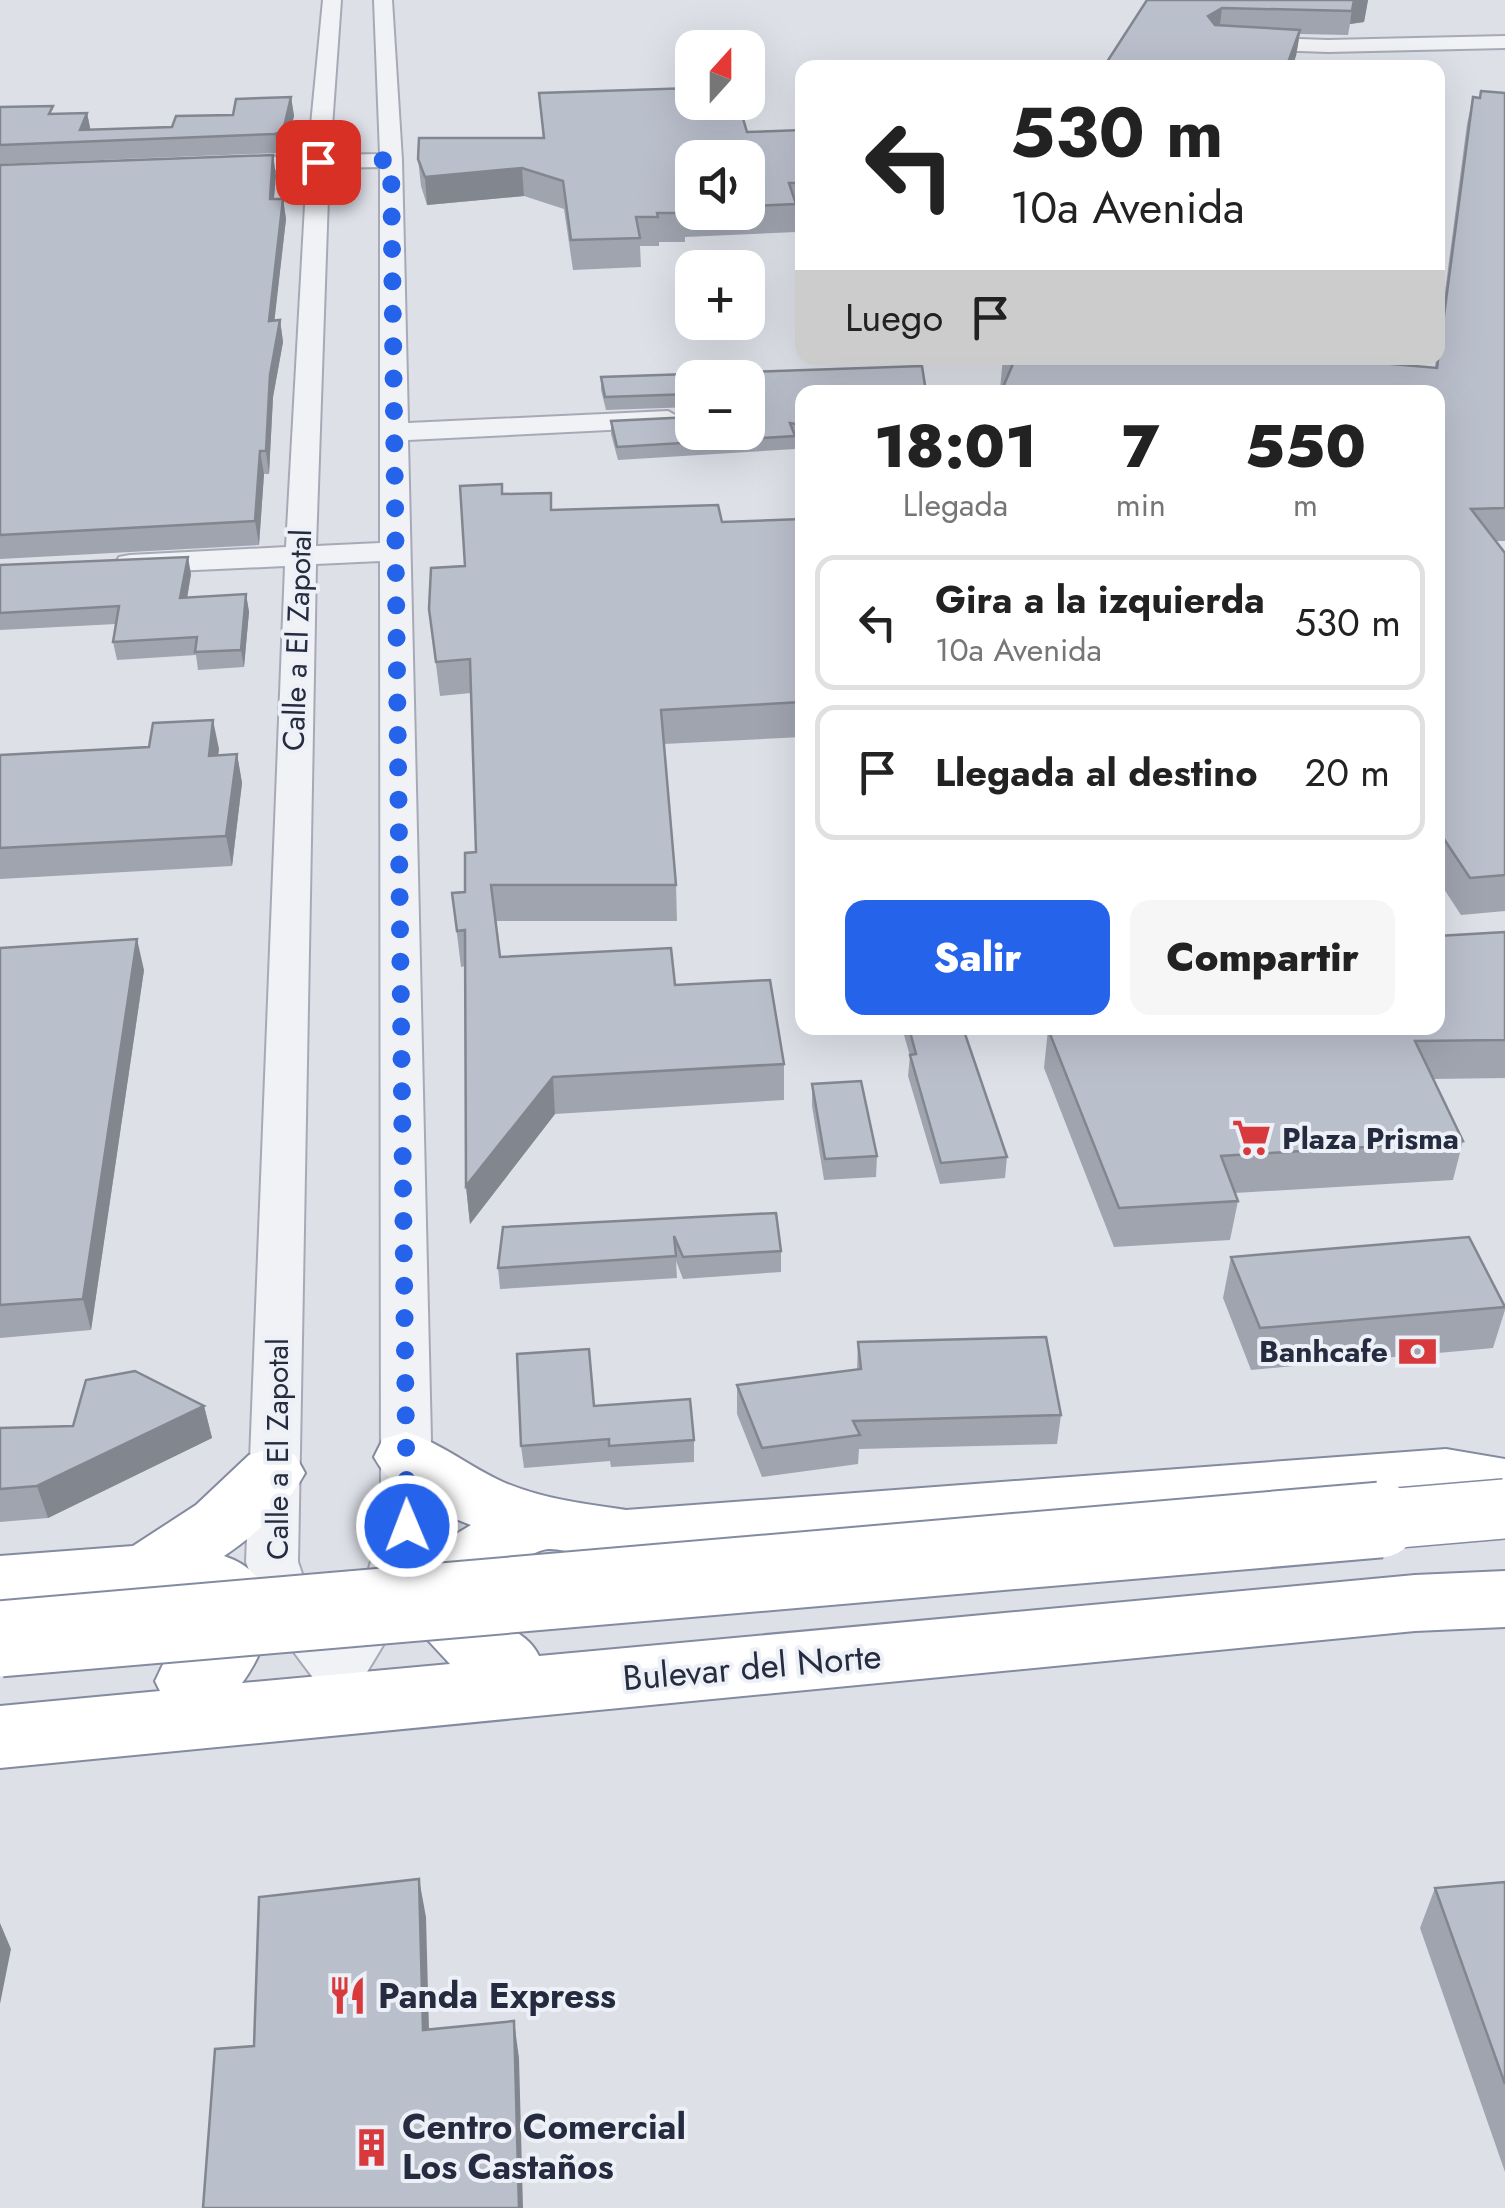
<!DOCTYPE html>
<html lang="es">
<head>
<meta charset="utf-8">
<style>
	body { margin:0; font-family:Jost,sans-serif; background:#f6f6f6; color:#222; height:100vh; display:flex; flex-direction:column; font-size:38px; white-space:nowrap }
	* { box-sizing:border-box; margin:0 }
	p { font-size:32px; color:#767676 }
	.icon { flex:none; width:55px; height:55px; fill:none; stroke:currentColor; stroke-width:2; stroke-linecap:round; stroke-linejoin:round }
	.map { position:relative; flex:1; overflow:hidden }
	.panel { position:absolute; left:795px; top:385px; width:650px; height:650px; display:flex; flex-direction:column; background:#fff; border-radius:20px; box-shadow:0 10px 40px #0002 }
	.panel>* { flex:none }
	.banner { position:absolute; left:795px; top:60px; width:650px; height:305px; border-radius:20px; box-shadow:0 10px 40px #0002; background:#fff; color:#222; overflow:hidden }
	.needle { width:65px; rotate:21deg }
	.tools { position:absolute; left:675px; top:30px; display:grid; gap:20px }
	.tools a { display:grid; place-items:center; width:90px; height:90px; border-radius:20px; background:#fff; box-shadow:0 10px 40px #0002; font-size:50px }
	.pin { position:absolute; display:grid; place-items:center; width:85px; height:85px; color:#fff; margin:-42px; border-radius:20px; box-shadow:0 5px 15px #0006 }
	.me { position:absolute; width:110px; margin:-55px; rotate:359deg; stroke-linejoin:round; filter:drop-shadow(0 0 8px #0008) }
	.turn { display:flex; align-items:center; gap:35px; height:210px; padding:0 50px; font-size:45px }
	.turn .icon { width:130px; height:130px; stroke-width:2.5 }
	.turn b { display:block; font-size:70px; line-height:85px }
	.then { display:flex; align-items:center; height:95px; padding:0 50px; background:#0003; gap:20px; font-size:38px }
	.eta { display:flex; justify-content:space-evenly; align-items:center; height:170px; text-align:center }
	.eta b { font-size:60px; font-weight:800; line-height:70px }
	.primary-button { display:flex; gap:20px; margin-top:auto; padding:20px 50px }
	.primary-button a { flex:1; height:115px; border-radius:20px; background:#2563eb; color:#fff; font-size:40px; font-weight:800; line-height:115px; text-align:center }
	.primary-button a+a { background:#f6f6f6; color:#222 }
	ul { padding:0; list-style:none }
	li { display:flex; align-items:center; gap:30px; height:135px; margin:0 20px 15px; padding:0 30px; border:5px solid #e0e0e0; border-radius:20px }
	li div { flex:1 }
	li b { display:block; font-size:38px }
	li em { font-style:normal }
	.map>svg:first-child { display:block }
</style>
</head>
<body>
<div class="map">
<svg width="1505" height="2208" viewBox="0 0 1505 2208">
	<rect width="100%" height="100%" fill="#dee0e8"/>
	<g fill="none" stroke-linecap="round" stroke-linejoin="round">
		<defs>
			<g id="minor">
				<path d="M323 0H341L330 155 380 154 374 0H392L402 160 408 423 668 411 682 419 668 427 408 440 433 1527 424 1566 400 1617 358 1687 339 1694 320 1687 264 1612 246 1562 285 566 130 573 119 571 115 564 119 557 130 555 286 547 307 169 217 172 206 165 217 158 308 156ZM380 167V543L316 546 329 168ZM380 561 381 1527 365 1582 337 1627 307 1588 298 1562 316 564Z"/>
				<path d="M1505 36V48L1328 52 1241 49 1231 43 1241 37 1328 40Z"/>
			</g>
			<path id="highway" d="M406 1432C441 1443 470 1467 503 1482 542 1499 585 1504 626 1510L1446 1449 1505 1459V1511L1446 1499 626 1564C608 1561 563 1548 548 1549 529 1551 486 1581 478 1597 490 1629 524 1625 539 1656L1415 1575 1505 1571V1627L1415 1631 0 1768V1706L160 1691 155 1681C159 1674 162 1664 167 1659 186 1639 202 1639 201 1607L196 1603 146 1601 0 1612V1556L133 1546 196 1505 249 1455 272 1448 295 1455 305 1473C287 1506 255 1535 224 1556 287 1577 274 1640 242 1683L450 1664 424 1636 409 1597C421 1562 439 1543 471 1525 436 1512 392 1491 374 1457L383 1439Z"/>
		</defs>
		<use href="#minor" stroke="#a7aab6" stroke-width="4"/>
		<use href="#highway" stroke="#848ba0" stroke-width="4"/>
		<use href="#minor" fill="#f1f2f6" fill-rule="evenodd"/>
		<use href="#highway" fill="#fff" fill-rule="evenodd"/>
		<defs>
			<path id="highway-bridge-far1" d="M1351 1522 1505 1509"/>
			<path id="highway-bridge" d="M0 1639 1380 1520"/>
		</defs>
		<use href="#highway-bridge-far1" stroke="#848ba0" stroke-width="62" stroke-linecap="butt"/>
		<use href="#highway-bridge" stroke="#848ba0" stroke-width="79" stroke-linecap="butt"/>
		<use href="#highway-bridge-far1" stroke="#fff" stroke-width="59"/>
		<use href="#highway-bridge" stroke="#fff" stroke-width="75"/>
	</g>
	<g fill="#a0a4af" fill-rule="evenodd">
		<path d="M1147 0H1368L1364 22 1350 24 1348 35 1300 34 1296 56Z"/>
		<path d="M539 93 747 132 802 130V211H796V232L685 237V242H659V246H640L641 267 573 270 564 209 524 196 427 205 421 186 418 159 543 138ZM692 158H748V212H692Z"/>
		<path d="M1505 93V541H1496L1505 553V911L1461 915 1438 880V392L1000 389 1003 358 1435 367 1436 358H1438V345L1467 124 1473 97 1479 98Z"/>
		<path d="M291 97 294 116 285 151 278 153 0 164V107L54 114 87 113 90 129 172 127 233 115Z"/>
		<path d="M0 165 276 175 274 199H283L286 219 274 321 280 320 283 342 273 397 269 474H264L259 545 0 559Z"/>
		<path d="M922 366 926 392H802V438L795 437V449L618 460 611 434V421L691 417 692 410V432H748V378H692V407L606 410 601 390V377Z"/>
		<path d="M503 494 552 510 722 522 802 519V737L664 744 676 885 677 921H495L500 957 675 985 784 1064V1100L555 1114 470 1224 466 1186 465 966 461 967 452 893 465 892 476 852 471 693 440 696 429 609 465 566Z"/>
		<path d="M0 565 191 574 187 598 246 594 249 612 244 667 198 670 196 655 117 660 113 642 116 624 0 630Z"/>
		<path d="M219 749 218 755 237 754 242 783 232 866 0 879V755Z"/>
		<path d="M1505 932V1078L1433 1079 1463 1141 1453 1180 1235 1193 1238 1201 1230 1240 1114 1247 1044 1068 1048 1029H1091L1090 1028H1438Z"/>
		<path d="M0 948 144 970 91 1330 0 1338Z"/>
		<path d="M902 1028H963L1007 1157 1005 1178 940 1184 908 1076 910 1056Z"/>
		<path d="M812 1084 877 1156 876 1177 824 1180 812 1106Z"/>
		<path d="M776 1213 781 1251V1272L683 1279 676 1261 677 1278 500 1289 498 1268Z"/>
		<path d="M1231 1257 1505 1306V1310L1493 1348 1251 1370 1223 1298Z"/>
		<path d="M858 1342 1061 1415 1057 1444 859 1449 858 1464 762 1477 737 1414V1385L857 1369Z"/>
		<path d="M204 1406 212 1438 48 1518 0 1522V1428L73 1426Z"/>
		<path d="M594 1406 694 1440V1462L611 1467 610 1461 524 1468 521 1446Z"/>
		<path d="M1505 1882V2172L1420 1928 1435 1888Z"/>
	</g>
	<g fill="#82868f">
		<path d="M1353 0H1368L1364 22 1350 24Z"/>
		<path d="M1222 8 1219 32 1208 16Z"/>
		<path d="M1300 30 1296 56 1292 68H1286Z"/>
		<path d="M291 97 294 116 285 151 278 153 275 134Z"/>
		<path d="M87 113 91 132 80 130Z"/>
		<path d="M273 155 276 175 272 219 270 199Z"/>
		<path d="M522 168 524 196 427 205 425 177Z"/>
		<path d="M283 199 286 219 272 342 269 321Z"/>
		<path d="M280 320 283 342 273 397 269 474 266 451 270 375Z"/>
		<path d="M260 451 264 474 259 545 255 521Z"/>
		<path d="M188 557 191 574 184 616 180 598Z"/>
		<path d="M246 594 249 612 244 667 241 650Z"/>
		<path d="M213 720 219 749 214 785 209 756Z"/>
		<path d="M237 754 242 783 232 866 226 836Z"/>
		<path d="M137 939 144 970 91 1330 83 1299Z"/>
		<path d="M553 1077 555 1114 470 1224 466 1186Z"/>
		<path d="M204 1406 212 1438 48 1518 37 1486Z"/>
		<path d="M419 1879 426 1917 430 2067 423 2030Z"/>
		<path d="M0 1923 11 1949 0 2004Z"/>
		<path d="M514 2021 519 2058 523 2208H519Z"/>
	</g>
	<g fill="#babfcc" stroke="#82868f" stroke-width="2.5">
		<path d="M1147 0H1354L1352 11 1222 8 1208 16 1215 25 1300 30 1286 68H1103Z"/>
		<path d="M692 88V102H738L747 132 802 130V183H789L796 204 748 206V158H692V208H683L684 213H657L658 217H636L640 238 571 240 563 181 522 168 425 177 418 159 419 138H544L539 93Z"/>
		<path d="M1481 91 1505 93V508L1471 509 1505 553V875L1470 878 1438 830V392H1001L1015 359 1003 358H1323L1437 368 1473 97 1480 98Z"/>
		<path d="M291 97 283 131 275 134 0 145V107L53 106 49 114 87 113 80 130 172 127 176 116 233 115 236 99Z"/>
		<path d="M273 155 270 199H283L269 321 280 320 270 375 266 451H260L255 521 0 535V165Z"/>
		<path d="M922 366 926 392H802V425L790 423 795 436 617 447 611 421 691 417 692 410V432H748V378H692V394L605 397 601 377Z"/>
		<path d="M502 484V494L551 493V510L718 505 722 522 802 519V702L661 710 676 885H491L500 957 671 948 675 985 770 980 784 1064 553 1077 466 1186 465 930 457 931 452 893 465 892V853L476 852 470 659 436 662 429 609 431 568 465 566 460 486Z"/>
		<path d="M188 557 180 598 246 594 241 650 195 652 197 637 113 642 119 606 0 613V565Z"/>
		<path d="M213 720 209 756 237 754 226 836 0 848V755L149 747 153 723Z"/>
		<path d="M1505 932V1040L1415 1041 1463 1141 1221 1156 1238 1201 1119 1208 1048 1029 1105 1028H1438V936Z"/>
		<path d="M137 939 83 1299 0 1305V948Z"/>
		<path d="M909 1028H963L1007 1157 941 1163 910 1055 916 1054Z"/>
		<path d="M861 1081 877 1156 825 1159 812 1084Z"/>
		<path d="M776 1213 781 1251 683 1257 674 1236 676 1256 498 1268 503 1227Z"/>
		<path d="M1469 1237 1505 1307 1260 1328 1231 1257Z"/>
		<path d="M1046 1337 1061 1415 853 1421 860 1435 762 1448 737 1385 861 1369 858 1342Z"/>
		<path d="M589 1349 594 1406 690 1399 694 1440 609 1446V1439L521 1446 517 1354Z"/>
		<path d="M135 1371 204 1406 37 1486 0 1489V1428L73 1426 86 1380Z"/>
		<path d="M419 1879 423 2030 514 2021 519 2208H203L215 2049 254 2046 259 1897Z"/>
		<path d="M1505 1882V2084L1435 1888Z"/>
	</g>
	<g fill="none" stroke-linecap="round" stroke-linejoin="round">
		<path stroke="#2563eb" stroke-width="18" stroke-dasharray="0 32.4" d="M318 162 391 160 407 1526"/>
	</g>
	<defs>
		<symbol id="supermarket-bare" viewBox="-9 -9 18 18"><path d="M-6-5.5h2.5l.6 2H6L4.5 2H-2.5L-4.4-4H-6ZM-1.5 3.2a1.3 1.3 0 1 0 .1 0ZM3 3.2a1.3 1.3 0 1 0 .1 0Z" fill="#d7393c" stroke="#edf0f6" stroke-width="2.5" paint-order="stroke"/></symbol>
		<symbol id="bank-bare" viewBox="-9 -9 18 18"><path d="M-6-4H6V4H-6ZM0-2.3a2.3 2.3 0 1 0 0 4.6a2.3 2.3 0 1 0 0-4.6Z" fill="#d7393c" stroke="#edf0f6" stroke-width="2.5" paint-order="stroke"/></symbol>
		<symbol id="restaurant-bare" viewBox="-9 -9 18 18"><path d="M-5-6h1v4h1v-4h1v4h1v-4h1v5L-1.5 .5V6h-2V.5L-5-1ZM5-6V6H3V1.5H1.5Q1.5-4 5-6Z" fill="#d7393c" stroke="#edf0f6" stroke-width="2.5" paint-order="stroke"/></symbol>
		<symbol id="building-bare" viewBox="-9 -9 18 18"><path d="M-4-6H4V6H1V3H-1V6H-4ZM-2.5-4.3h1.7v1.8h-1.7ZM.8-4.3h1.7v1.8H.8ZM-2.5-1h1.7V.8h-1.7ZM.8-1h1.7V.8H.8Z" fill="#d7393c" stroke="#edf0f6" stroke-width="2.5" paint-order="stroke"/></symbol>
	</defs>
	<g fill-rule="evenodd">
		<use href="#supermarket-bare" x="1224" y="1110" width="55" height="55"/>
		<use href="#bank-bare" x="1390" y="1324" width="55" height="55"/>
		<use href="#restaurant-bare" x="320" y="1968" width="55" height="55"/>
		<use href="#building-bare" x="344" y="2120" width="55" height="55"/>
	</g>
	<g text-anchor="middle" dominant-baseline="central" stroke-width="8" stroke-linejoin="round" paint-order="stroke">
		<g font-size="30" fill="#262c40" stroke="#edf0f6">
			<text transform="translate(297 640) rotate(-88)">Calle a El Zapotal</text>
			<text transform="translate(277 1449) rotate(-90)">Calle a El Zapotal</text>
		</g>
		<g font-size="30" font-weight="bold" fill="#262c40" stroke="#edf0f6" text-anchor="start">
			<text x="1282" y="1138">Plaza Prisma</text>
			<text x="1388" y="1351" text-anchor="end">Banhcafe</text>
		</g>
		<g font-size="35" fill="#262c40" stroke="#edf0f6">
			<text transform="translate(752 1667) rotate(-5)">Bulevar del Norte</text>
		</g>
		<g font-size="35" font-weight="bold" fill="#262c40" stroke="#edf0f6" text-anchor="start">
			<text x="378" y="1996">Panda Express</text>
			<text x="402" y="2127">Centro Comercial<tspan x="402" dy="40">Los Castaños</tspan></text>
		</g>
	</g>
</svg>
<div class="tools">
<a><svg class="needle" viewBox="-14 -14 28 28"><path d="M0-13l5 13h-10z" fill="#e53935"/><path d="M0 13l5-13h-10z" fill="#767676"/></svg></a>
<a><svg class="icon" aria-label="sound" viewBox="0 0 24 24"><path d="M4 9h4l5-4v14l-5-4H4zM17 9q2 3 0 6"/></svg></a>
<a>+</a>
<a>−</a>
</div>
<div class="pin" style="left:318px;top:162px;background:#d93025"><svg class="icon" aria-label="arrive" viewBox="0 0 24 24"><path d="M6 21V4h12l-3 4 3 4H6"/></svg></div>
<svg class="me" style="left:407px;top:1526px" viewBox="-20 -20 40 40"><circle r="17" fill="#2563eb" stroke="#fff" stroke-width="3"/><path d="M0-11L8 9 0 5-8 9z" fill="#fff"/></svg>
<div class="banner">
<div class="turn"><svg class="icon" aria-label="left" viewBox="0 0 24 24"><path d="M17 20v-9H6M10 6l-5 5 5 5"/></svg><div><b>530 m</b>10a Avenida</div></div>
<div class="then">Luego<svg class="icon" aria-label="arrive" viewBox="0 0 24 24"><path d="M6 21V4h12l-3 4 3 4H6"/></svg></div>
</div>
<section class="panel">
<div class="eta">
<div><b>18:01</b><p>Llegada</p></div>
<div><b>7</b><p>min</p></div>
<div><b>550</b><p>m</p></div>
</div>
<ul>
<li><svg class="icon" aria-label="left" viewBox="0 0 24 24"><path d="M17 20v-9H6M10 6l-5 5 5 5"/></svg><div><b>Gira a la izquierda</b><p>10a Avenida</p></div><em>530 m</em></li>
<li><svg class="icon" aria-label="arrive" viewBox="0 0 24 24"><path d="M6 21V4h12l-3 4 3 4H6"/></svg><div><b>Llegada al destino</b></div><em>20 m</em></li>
</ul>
<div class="primary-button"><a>Salir</a><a>Compartir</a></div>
</section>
</div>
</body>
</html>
